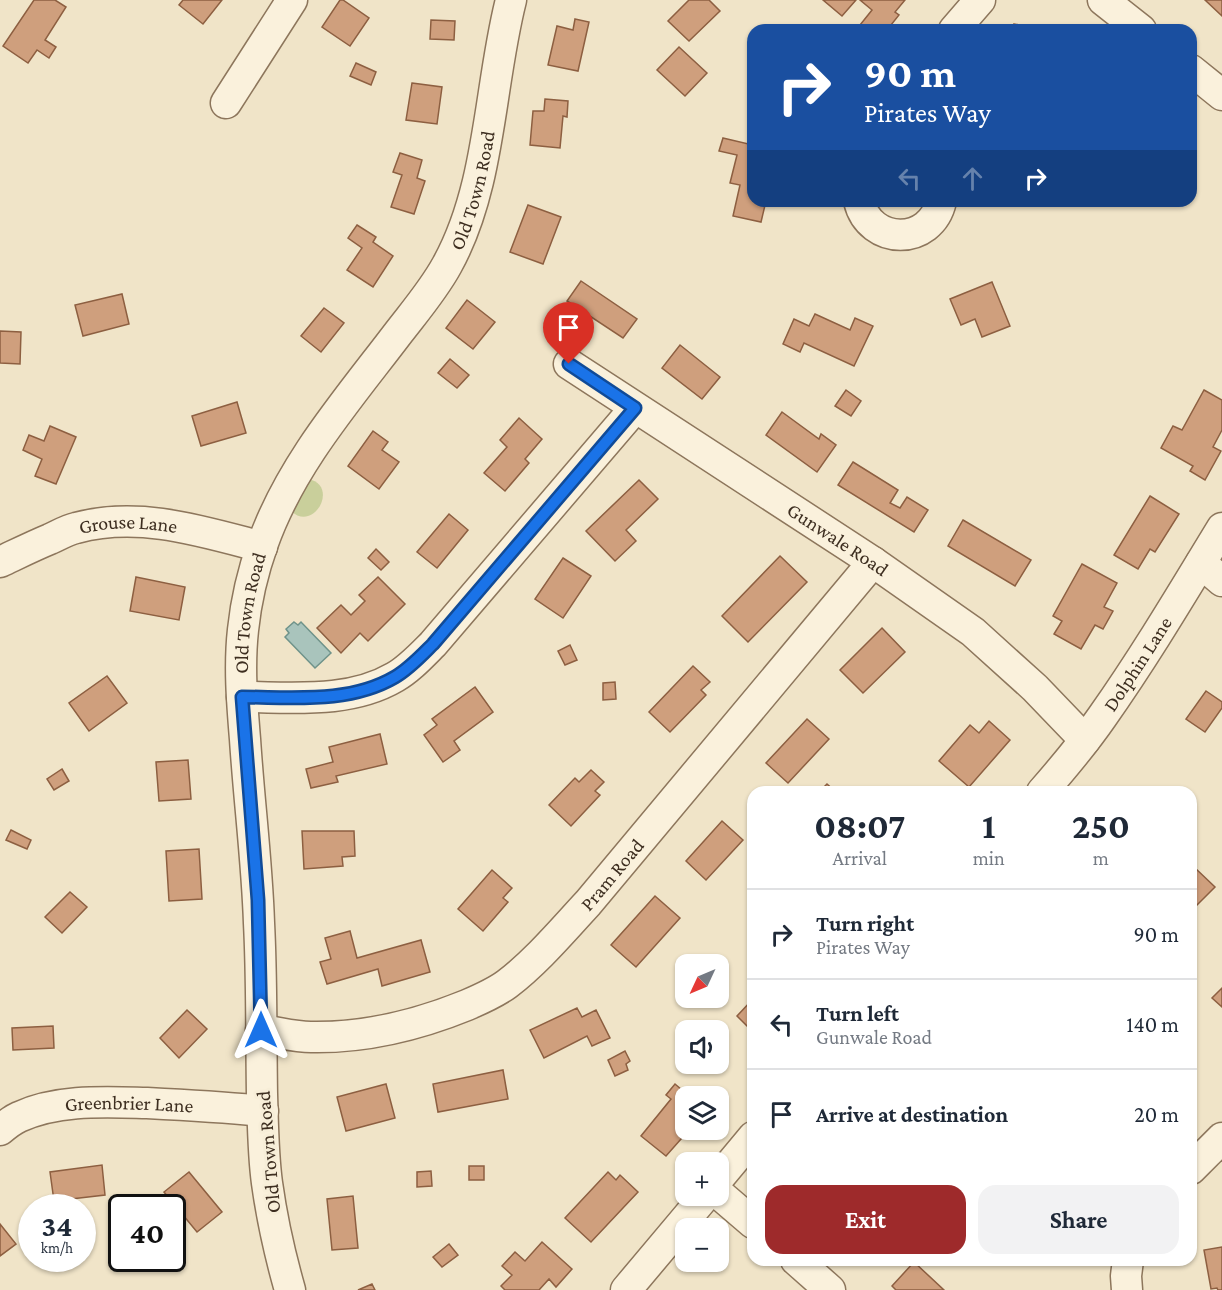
<!DOCTYPE html>
<html lang="en">
<head>
<meta charset="utf-8">
<style>
	body { margin:0; font-family:"Crimson Pro",serif; background:#f2f2f3; color:#1f2937; height:100vh; display:flex; flex-direction:column; font-size:22px; white-space:nowrap }
	* { box-sizing:border-box; margin:0 }
	p { font-size:20px; color:#747a83 }
	.icon { flex:none; width:33px; height:33px; fill:none; stroke:currentColor; stroke-width:2; stroke-linecap:round; stroke-linejoin:round }
	.map { position:relative; flex:1; overflow:hidden }
	.details { position:absolute; left:747px; top:786px; width:450px; height:480px; display:flex; flex-direction:column; background:#fff; border-radius:18px; box-shadow:0 2px 4px #0004 }
	.details>* { flex:none }
	.top-card { position:absolute; left:747px; top:24px; width:450px; height:183px; border-radius:18px; box-shadow:0 2px 4px #0004; background:#1a4fa0; color:#fff; overflow:hidden }
	.needle { width:39px; rotate:226deg }
	.controls { position:absolute; left:675px; top:954px; display:grid; gap:12px }
	.controls a { display:grid; place-items:center; width:54px; height:54px; border-radius:12px; background:#fff; box-shadow:0 2px 4px #0004; font-size:30px }
	.speed { position:absolute; left:18px; top:1194px; display:flex; gap:12px; font-size:30px; font-weight:700; text-align:center }
	.speed>* { display:grid; place-content:center; width:78px; height:78px; border-radius:50%; background:#fff; box-shadow:0 2px 4px #0004; line-height:1 }
	.speed small { font-size:15px; font-weight:400 }
	.speed .limit { border:3px solid #111; border-radius:9px; background:#fff; color:#111 }
	.pin { position:absolute; display:grid; place-items:center; width:51px; height:51px; color:#fff; margin:-62px -26px; border-radius:50% 50% 50% 0; rotate:-45deg; box-shadow:0 0 6px #0007 }
	.pin .icon { rotate:45deg }
	.me { position:absolute; width:66px; margin:-33px; rotate:0deg; stroke-linejoin:round; filter:drop-shadow(0 0 4px #0008) }
	.turn { display:flex; align-items:center; gap:21px; height:126px; padding:0 18px; font-size:27px }
	.turn .icon { width:78px; height:78px; stroke-width:2.5 }
	.turn b { display:block; font-size:42px; line-height:51px }
	.lanes { display:flex; align-items:center; height:57px; padding:0 18px; background:#0003; justify-content:center; gap:30px; direction:ltr }
	.lanes .off { opacity:.35 }
	.eta { display:flex; justify-content:space-evenly; align-items:center; height:102px; text-align:center }
	.eta b { font-size:36px; font-weight:700; line-height:42px }
	.primary-button { display:flex; gap:12px; margin-top:auto; padding:12px 18px }
	.primary-button a { flex:1; height:69px; border-radius:18px; background:#9e2a2b; color:#fff; font-size:24px; font-weight:700; line-height:69px; text-align:center }
	.primary-button a+a { background:#f2f2f3; color:#1f2937 }
	ul { padding:0; list-style:none }
	li { display:flex; align-items:center; gap:18px; height:90px; padding:0 18px; border-top:2px solid #e0e1e3 }
	li div { flex:1 }
	li b { display:block; font-size:22px }
	li em { font-style:normal }
	.map>svg:first-child { display:block }
</style>
</head>
<body>
<div class="map">
<svg width="1222" height="1290" viewBox="0 0 1222 1290">
	<rect width="100%" height="100%" fill="#f0e4c8"/>
	<path fill="#c9cf9b" d="M308 479C340 485 314 533 291 511Z"/>
	<path fill="#a9c4bc" stroke="#6f938a" stroke-width="1.5" d="M294 622 298 625 301 622 331 653 315 668 285 637 289 633 286 629Z"/>
	<g fill="#cf9f7d" stroke="#8d5f41" stroke-width="1.5">
		<path d="M34 0H55L66 7 45 40 56 47 49 58 37 50 28 63 3 46Z"/>
		<path d="M183 0H222L203 24 179 5Z"/>
		<path d="M340 0H343L369 18 350 46 322 27Z"/>
		<path d="M689 0H709L720 11 689 41 668 21Z"/>
		<path d="M823 0H856L842 16Z"/>
		<path d="M860 0H905L895 12 899 15 887 30H856L872 10Z"/>
		<path d="M1205 0H1222V16Z"/>
		<path d="M575 19 589 22 578 71 548 65 557 26 573 30Z"/>
		<path d="M431 20 455 21 454 40 430 39Z"/>
		<path d="M1014 24 1045 30H1013Z"/>
		<path d="M679 47 707 73 685 96 657 70Z"/>
		<path d="M356 63 376 72 371 85 350 76Z"/>
		<path d="M412 83 442 87 437 124 406 120Z"/>
		<path d="M545 99 568 101 567 117 563 116 560 148 530 145 533 111H544Z"/>
		<path d="M723 138 753 145V201H766L761 222 733 216 740 185 730 183 737 155 719 151Z"/>
		<path d="M400 153 422 160 417 178 425 181 414 214 391 207 402 175 393 172Z"/>
		<path d="M528 205 561 217 543 264 510 252Z"/>
		<path d="M357 225 376 237 373 242 393 256 373 287 347 270 362 248 348 238Z"/>
		<path d="M581 281 637 319 623 338 567 301Z"/>
		<path d="M992 282 1010 326 982 337 975 319 961 325 950 299Z"/>
		<path d="M122 294 129 324 83 336 75 305Z"/>
		<path d="M467 300 495 322 473 349 446 328Z"/>
		<path d="M324 308 344 323 321 352 301 336Z"/>
		<path d="M815 314 850 330 855 318 873 326 854 366 804 343 800 352 783 344 794 319 809 326Z"/>
		<path d="M0 331 21 332 20 364 0 363Z"/>
		<path d="M680 345 720 377 702 399 662 368Z"/>
		<path d="M450 359 469 375 457 388 438 373Z"/>
		<path d="M846 390 861 401 851 416 835 406Z"/>
		<path d="M1204 390 1222 400V430L1213 447 1221 451 1205 480 1190 471 1193 466 1161 448 1173 426 1182 430Z"/>
		<path d="M237 402 246 433 201 446 192 416Z"/>
		<path d="M782 412 819 439 821 434 836 445 817 472 766 435Z"/>
		<path d="M519 418 542 439 525 459 529 463 505 491 484 473 507 447 500 440Z"/>
		<path d="M50 426 76 437 56 484 35 476 42 459 23 450 29 435 44 441Z"/>
		<path d="M373 431 388 442 382 450 399 462 379 489 348 466Z"/>
		<path d="M853 462 898 490 890 503 900 508 907 497 928 510 914 532 838 485Z"/>
		<path d="M639 480 658 499 626 530 636 541 615 561 586 531Z"/>
		<path d="M1150 496 1179 514 1155 552 1150 549 1138 569 1114 555Z"/>
		<path d="M449 514 468 530 437 568 417 552Z"/>
		<path d="M963 520 1031 560 1015 586 948 546Z"/>
		<path d="M376 549 389 562 381 570 368 558Z"/>
		<path d="M780 556 807 582 748 642 722 616Z"/>
		<path d="M563 558 591 576 563 618 535 599Z"/>
		<path d="M1082 564 1117 583 1104 607 1113 611 1103 629 1095 625 1081 649 1054 634 1062 621 1053 616Z"/>
		<path d="M136 577 185 587 179 620 130 611Z"/>
		<path d="M378 577 405 604 368 641 360 633 341 653 317 628 341 605 351 615 365 601 359 595Z"/>
		<path d="M882 628 905 652 863 693 840 670Z"/>
		<path d="M570 645 577 660 565 665 558 651Z"/>
		<path d="M693 666 710 682 701 690 706 695 670 732 649 712Z"/>
		<path d="M107 676 127 703 89 731 69 703Z"/>
		<path d="M615 682 616 699 603 700V683Z"/>
		<path d="M475 687 493 712 454 741 460 750 443 762 424 735 437 725 432 719Z"/>
		<path d="M1206 691 1222 702V708L1205 732 1186 719Z"/>
		<path d="M807 719 829 739 788 783 766 763Z"/>
		<path d="M989 721 1010 740 969 787 939 761 970 725 979 733Z"/>
		<path d="M380 734 387 764 336 776 338 782 311 788 306 769 333 762 329 747Z"/>
		<path d="M188 760 191 799 159 801 156 762Z"/>
		<path d="M62 769 69 781 54 790 47 779Z"/>
		<path d="M591 770 604 782 595 791 600 795 571 826 549 805 575 778 579 782Z"/>
		<path d="M827 784 836 792H819Z"/>
		<path d="M722 821 743 840 706 880 686 861Z"/>
		<path d="M11 830 31 840 27 849 6 840Z"/>
		<path d="M302 831H354L355 856 342 857 343 866 304 869Z"/>
		<path d="M199 849 202 899 169 901 166 851Z"/>
		<path d="M1194 867 1215 887 1192 910 1191 909V871Z"/>
		<path d="M492 870 512 888 503 898 508 902 483 931 458 909Z"/>
		<path d="M70 892 87 907 62 933 45 917Z"/>
		<path d="M655 896 680 918 636 967 611 945Z"/>
		<path d="M350 931 357 958 421 940 430 972 382 986 378 969 327 984 320 962 331 959 325 938Z"/>
		<path d="M1222 988V1007L1212 998Z"/>
		<path d="M753 999V1032L737 1016Z"/>
		<path d="M577 1008 582 1017 596 1010 610 1038 592 1046 587 1036 544 1058 530 1030Z"/>
		<path d="M187 1010 207 1029 179 1058 160 1038Z"/>
		<path d="M53 1026 54 1048 13 1050 12 1028Z"/>
		<path d="M625 1051 630 1061 626 1064 628 1070 615 1076 608 1060Z"/>
		<path d="M503 1070 508 1099 438 1112 433 1084Z"/>
		<path d="M386 1084 395 1118 346 1131 337 1097Z"/>
		<path d="M675 1084 689 1096H686V1130H689L666 1156 641 1136 671 1099 666 1095Z"/>
		<path d="M102 1165 105 1195 54 1201 50 1172Z"/>
		<rect x="469" y="1166" width="15" height="14"/>
		<path d="M431 1171 432 1186 417 1187V1172Z"/>
		<path d="M189 1172 222 1212 197 1232 164 1192Z"/>
		<path d="M608 1172 616 1180 620 1175 638 1192 591 1242 565 1218Z"/>
		<path d="M353 1196 358 1248 332 1250 327 1199Z"/>
		<path d="M0 1224 16 1244 0 1256Z"/>
		<path d="M542 1242 572 1269 556 1287 549 1279 539 1290H505L501 1286 512 1275 502 1266 515 1252 525 1261Z"/>
		<path d="M449 1244 458 1255 442 1267 433 1257Z"/>
		<path d="M1222 1247V1290H1218L1217 1288 1211 1289 1204 1250Z"/>
		<path d="M914 1262 944 1290H896L892 1286Z"/>
		<path d="M372 1284 375 1290H358Z"/>
	</g>
	<g fill="none" stroke-linecap="round" stroke-linejoin="round">
		<defs>
			<g id="minor">
				<path d="M1103 0 1141 30"/>
				<path d="M954 30 980 0"/>
				<path d="M1191 70 1222 95"/>
				<path d="M226 103 292 0"/>
				<path d="M859 201C870 246 931 246 941 201"/>
				<path id="s1" d="M569 364 873 562 973 632 1035 688 1085 740"/>
				<path id="s2" d="M0 562C17 554 33 546 50 539 59 535 67 530 76 528 139 511 201 531 262 547"/>
				<path d="M1201 563 1222 581"/>
				<path d="M242 697C292 697 349 704 395 677 409 669 421 656 433 644L635 408"/>
				<path id="s3" d="M1042 792C1063 768 1084 743 1102 717 1145 656 1183 592 1222 528"/>
				<path id="s4" d="M261 1030C277 1032 295 1037 311 1037 364 1038 418 1025 467 1005 481 999 495 993 507 984 537 961 562 931 588 903L873 562"/>
				<path id="s5" d="M0 1130C6 1125 12 1120 19 1117 58 1099 105 1102 147 1103 186 1105 224 1107 263 1111"/>
				<path d="M1191 1169 1222 1138"/>
				<path d="M718 1179 753 1137"/>
				<path d="M718 1193 753 1223"/>
				<path d="M796 1260 830 1290"/>
				<path id="s6" d="M290 1290C280 1255 272 1219 267 1183 263 1154 263 1124 262 1094 261 1037 262 980 259 923 257 862 249 801 245 739 242 703 239 666 243 630 246 601 253 571 263 543 291 464 349 398 399 332 416 310 434 289 447 265 491 186 489 86 511 0"/>
				<path d="M626 1290 705 1196"/>
				<path d="M1127 1290 1126 1276 1128 1260"/>
			</g>
		</defs>
		<use href="#minor" stroke="#8d765c" stroke-width="33"/>
		<use href="#minor" stroke="#faf1dc" stroke-width="30"/>
	</g>
	<g fill="none" stroke-linecap="round" stroke-linejoin="round">
		<defs>
			<path id="route" d="M261 1030 258 900 242 697C292 697 349 704 395 677 409 669 421 656 433 644L635 408 569 364"/>
		</defs>
		<use href="#route" stroke="#114b97" stroke-width="15"/>
		<use href="#route" stroke="#1a73e8" stroke-width="10"/>
	</g>
	<g text-anchor="middle" dominant-baseline="central" stroke-width="6" stroke-linejoin="round" paint-order="stroke">
		<g font-size="20" fill="#3d2e20" stroke="#f7eed8">
			<text stroke="none"><textPath href="#s6" startOffset="1167">Old Town Road</textPath></text>
			<text stroke="none"><textPath href="#s2" startOffset="136">Grouse Lane</textPath></text>
			<text stroke="none"><textPath href="#s1" startOffset="321">Gunwale Road</textPath></text>
			<text stroke="none"><textPath href="#s6" startOffset="681">Old Town Road</textPath></text>
			<text stroke="none"><textPath href="#s3" startOffset="160">Dolphin Lane</textPath></text>
			<text stroke="none"><textPath href="#s4" startOffset="408">Pram Road</textPath></text>
			<text stroke="none"><textPath href="#s5" startOffset="135">Greenbrier Lane</textPath></text>
			<text transform="translate(268 1152) rotate(-95)">Old Town Road</text>
		</g>
	</g>
</svg>
<div class="controls">
<a><svg class="needle" viewBox="-14 -14 28 28"><path d="M0-13l5 13h-10z" fill="#e53935"/><path d="M0 13l5-13h-10z" fill="#747a83"/></svg></a>
<a><svg class="icon" aria-label="sound" viewBox="0 0 24 24"><path d="M4 9h4l5-4v14l-5-4H4zM17 9q2 3 0 6"/></svg></a>
<a><svg class="icon" aria-label="layers" viewBox="0 0 24 24"><path d="M12 4l9 5-9 5-9-5zM3 14l9 5 9-5"/></svg></a>
<a>+</a>
<a>−</a>
</div>
<div class="speed"><div>34<small>km/h</small></div><div class="limit">40</div></div>
<div class="pin" style="left:569px;top:364px;background:#d93025"><svg class="icon" aria-label="arrive" viewBox="0 0 24 24"><path d="M6 21V4h12l-3 4 3 4H6"/></svg></div>
<svg class="me" style="left:261px;top:1030px" viewBox="-20 -20 40 40"><path d="M0-17L14 15 0 8-14 15z" fill="#1a73e8" stroke="#fff" stroke-width="4"/></svg>
<div class="top-card">
<div class="turn"><svg class="icon" aria-label="right" viewBox="0 0 24 24"><path d="M7 20v-9h11M14 6l5 5-5 5"/></svg><div><b>90 m</b>Pirates Way</div></div>
<div class="lanes"><svg class="icon off" aria-label="left" viewBox="0 0 24 24"><path d="M17 20v-9H6M10 6l-5 5 5 5"/></svg><svg class="icon off" aria-label="ahead" viewBox="0 0 24 24"><path d="M12 20V5M6 11l6-6 6 6"/></svg><svg class="icon" aria-label="right" viewBox="0 0 24 24"><path d="M7 20v-9h11M14 6l5 5-5 5"/></svg></div>
</div>
<section class="details">
<div class="eta">
<div><b>08:07</b><p>Arrival</p></div>
<div><b>1</b><p>min</p></div>
<div><b>250</b><p>m</p></div>
</div>
<ul>
<li><svg class="icon" aria-label="right" viewBox="0 0 24 24"><path d="M7 20v-9h11M14 6l5 5-5 5"/></svg><div><b>Turn right</b><p>Pirates Way</p></div><em>90 m</em></li>
<li><svg class="icon" aria-label="left" viewBox="0 0 24 24"><path d="M17 20v-9H6M10 6l-5 5 5 5"/></svg><div><b>Turn left</b><p>Gunwale Road</p></div><em>140 m</em></li>
<li><svg class="icon" aria-label="arrive" viewBox="0 0 24 24"><path d="M6 21V4h12l-3 4 3 4H6"/></svg><div><b>Arrive at destination</b></div><em>20 m</em></li>
</ul>
<div class="primary-button"><a>Exit</a><a>Share</a></div>
</section>
</div>
</body>
</html>
